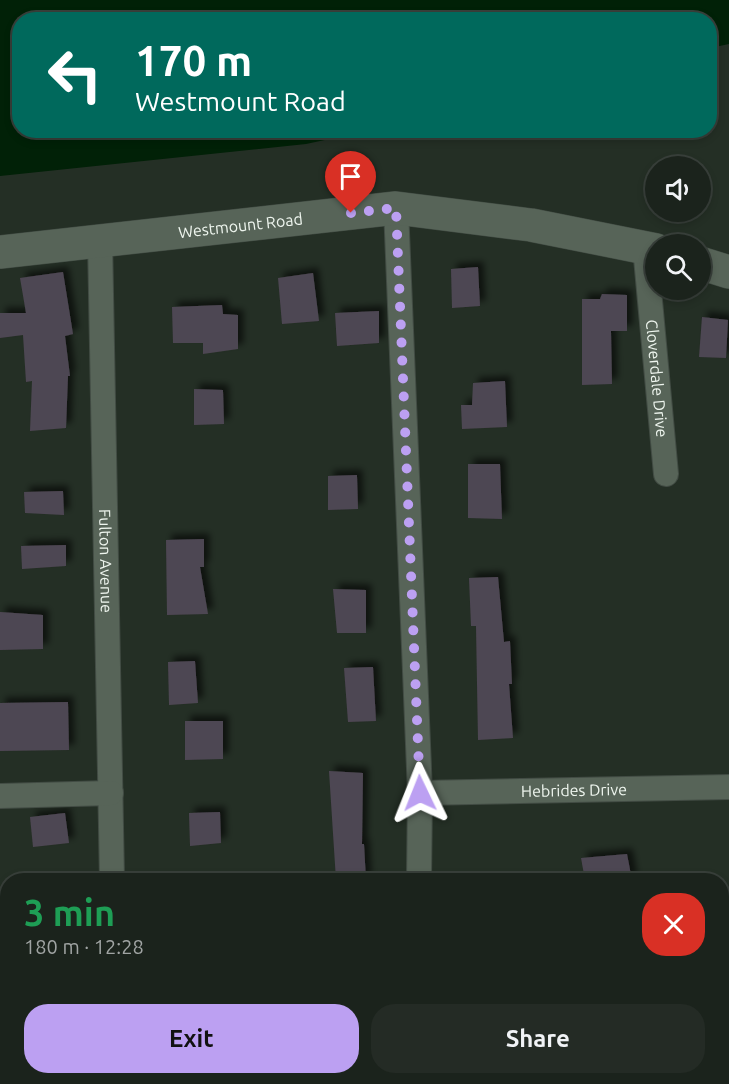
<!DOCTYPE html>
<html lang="en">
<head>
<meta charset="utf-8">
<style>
	body { margin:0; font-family:Ubuntu,sans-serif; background:#242b25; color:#f1f3f6; height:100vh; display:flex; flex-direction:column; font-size:22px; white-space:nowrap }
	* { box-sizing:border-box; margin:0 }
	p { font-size:20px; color:#a0a4a3 }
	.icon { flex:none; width:33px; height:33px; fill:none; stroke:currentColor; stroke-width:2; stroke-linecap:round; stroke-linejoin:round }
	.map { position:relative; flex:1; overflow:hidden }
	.drawer { position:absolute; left:0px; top:873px; width:729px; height:212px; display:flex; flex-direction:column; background:#1b231c; border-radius:24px 24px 0 0; box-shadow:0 3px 9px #0003,0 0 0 2px #39403b }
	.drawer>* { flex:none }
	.hud { position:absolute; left:12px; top:12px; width:705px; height:126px; border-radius:24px; box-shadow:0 3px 9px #0003,0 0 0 2px #39403b; background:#00695c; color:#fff; overflow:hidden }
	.tools { position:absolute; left:645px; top:156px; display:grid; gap:12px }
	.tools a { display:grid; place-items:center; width:66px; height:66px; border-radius:50%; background:#1b231c; box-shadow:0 3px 9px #0003,0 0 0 2px #39403b; font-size:30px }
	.pin { position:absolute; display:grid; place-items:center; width:51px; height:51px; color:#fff; margin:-62px -26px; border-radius:50% 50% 50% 0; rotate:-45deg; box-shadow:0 0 6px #0007 }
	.pin .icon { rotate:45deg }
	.me { position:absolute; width:66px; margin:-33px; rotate:358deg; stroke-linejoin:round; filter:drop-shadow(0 0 4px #0008) }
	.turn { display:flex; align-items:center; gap:21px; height:126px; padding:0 24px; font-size:27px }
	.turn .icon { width:78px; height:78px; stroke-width:2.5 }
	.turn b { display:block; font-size:42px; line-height:51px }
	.round { display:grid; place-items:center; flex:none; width:63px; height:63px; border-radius:24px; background:#242b25 }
	.head { display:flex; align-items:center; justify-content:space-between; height:102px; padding:0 24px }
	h1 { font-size:36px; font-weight:700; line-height:45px; color:#1e9e55 }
	.action { display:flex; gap:12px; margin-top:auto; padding:12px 24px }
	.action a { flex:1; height:69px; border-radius:24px; background:#bca0f2; color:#111; font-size:24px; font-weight:700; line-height:69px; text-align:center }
	.action a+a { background:#242b25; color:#f1f3f6 }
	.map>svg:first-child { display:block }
</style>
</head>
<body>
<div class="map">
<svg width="729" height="1084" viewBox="0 0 729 1084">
	<defs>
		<filter id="shadow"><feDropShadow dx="5.5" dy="-5.5" stdDeviation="3" flood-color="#0009"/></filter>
	</defs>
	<rect width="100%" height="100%" fill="#242f25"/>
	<path fill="#012107" d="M0 0H729V44L710 48V20H20V130L367 131 306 144 0 176Z"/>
	<g fill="#4e4653" filter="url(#shadow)">
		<path d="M478 267 480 306 452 308 451 269Z"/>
		<path d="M63 272 73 334 65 336 70 376H68L66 428 30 431 32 381 26 382 23 335 0 338V313H26L20 278Z"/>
		<path d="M313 273 319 321 282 324 278 278Z"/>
		<path d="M602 294 627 295V331H611L612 384 582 385V299H600Z"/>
		<path d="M222 305 223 314 238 315V349L203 354V343H173L172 307Z"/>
		<path d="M379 311V343L337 346 335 313Z"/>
		<path d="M702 317 728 320 726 358 699 357Z"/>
		<path d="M505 381 507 427 462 429 461 405H472L473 383Z"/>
		<path d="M194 389 223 390 224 424 194 425Z"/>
		<path d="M468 464H500L502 519 468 518Z"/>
		<path d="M357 475 358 509 328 510V476Z"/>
		<path d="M63 491 64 515 25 513 24 492Z"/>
		<path d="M204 539V567H200L208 614 167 615 166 540Z"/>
		<path d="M66 545V566L22 569 21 546Z"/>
		<path d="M498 577 504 642 510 641 512 684H509L513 738 478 740 476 626H471L469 578Z"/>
		<path d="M333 589 366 590V633H337Z"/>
		<path d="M0 612 43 615V649L0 650Z"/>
		<path d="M195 661 198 703 169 705 168 662Z"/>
		<path d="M373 667 376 721 348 722 344 668Z"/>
		<path d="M68 702 69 750 0 751V703Z"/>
		<path d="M185 721H223V759L185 760Z"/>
		<path d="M329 771 363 773 362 844H364L366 880H336Z"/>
		<path d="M220 812 221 843 190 846 189 813Z"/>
		<path d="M65 813 69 843 33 847 30 817Z"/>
		<path d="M627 854 632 880H585L581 858Z"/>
	</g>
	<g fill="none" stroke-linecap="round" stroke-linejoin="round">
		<defs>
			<g id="street">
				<path d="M396 208 420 793 419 880"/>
				<path id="s1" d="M100 240 112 880"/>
				<path id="s2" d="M645 247 666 474"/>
				<path id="s3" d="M420 793 729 787"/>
				<path d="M0 796 111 793"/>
				<path d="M115 1077V1084"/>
				<path d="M418 1084V1077"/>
			</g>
			<g id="secondary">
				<path id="s4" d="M0 252 396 208 531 225 656 250"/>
				<path d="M700 263 729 272"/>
			</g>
		</defs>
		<use href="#street" stroke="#424c44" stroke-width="26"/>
		<use href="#secondary" stroke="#424c44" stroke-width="34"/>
		<use href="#street" stroke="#576458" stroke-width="24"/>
		<use href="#secondary" stroke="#576458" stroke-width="33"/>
	</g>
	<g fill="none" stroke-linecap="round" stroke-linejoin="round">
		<path stroke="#bca0f2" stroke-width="10" stroke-dasharray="0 18" d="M351 213 396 208 420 793"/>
	</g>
	<g text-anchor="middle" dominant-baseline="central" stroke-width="6" stroke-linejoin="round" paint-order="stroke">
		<g font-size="16" fill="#eef5ee" stroke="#1a251b">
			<text stroke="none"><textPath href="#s4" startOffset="242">Westmount Road</textPath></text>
			<text stroke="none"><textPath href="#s2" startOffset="132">Cloverdale Drive</textPath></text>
			<text stroke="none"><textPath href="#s1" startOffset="321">Fulton Avenue</textPath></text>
			<text stroke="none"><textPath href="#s3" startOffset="154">Hebrides Drive</textPath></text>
		</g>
	</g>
</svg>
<div class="tools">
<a><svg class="icon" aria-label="sound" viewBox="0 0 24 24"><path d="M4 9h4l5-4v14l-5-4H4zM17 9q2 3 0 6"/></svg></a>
<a><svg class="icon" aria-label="search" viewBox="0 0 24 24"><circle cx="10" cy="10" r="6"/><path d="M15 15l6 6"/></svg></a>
</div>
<div class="pin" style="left:351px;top:213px;background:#d93025"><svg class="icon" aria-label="arrive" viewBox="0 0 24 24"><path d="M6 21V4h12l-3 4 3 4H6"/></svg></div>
<svg class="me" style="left:420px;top:793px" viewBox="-20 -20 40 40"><path d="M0-17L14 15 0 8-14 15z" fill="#bca0f2" stroke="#fff" stroke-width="4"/></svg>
<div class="hud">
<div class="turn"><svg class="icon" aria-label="left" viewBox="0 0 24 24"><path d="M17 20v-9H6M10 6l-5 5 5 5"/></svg><div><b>170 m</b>Westmount Road</div></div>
</div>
<section class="drawer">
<div class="head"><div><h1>3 min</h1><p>180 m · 12:28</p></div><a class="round" style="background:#d93025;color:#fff"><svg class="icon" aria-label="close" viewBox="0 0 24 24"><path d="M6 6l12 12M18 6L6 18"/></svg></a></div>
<div class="action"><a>Exit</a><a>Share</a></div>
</section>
</div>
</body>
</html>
